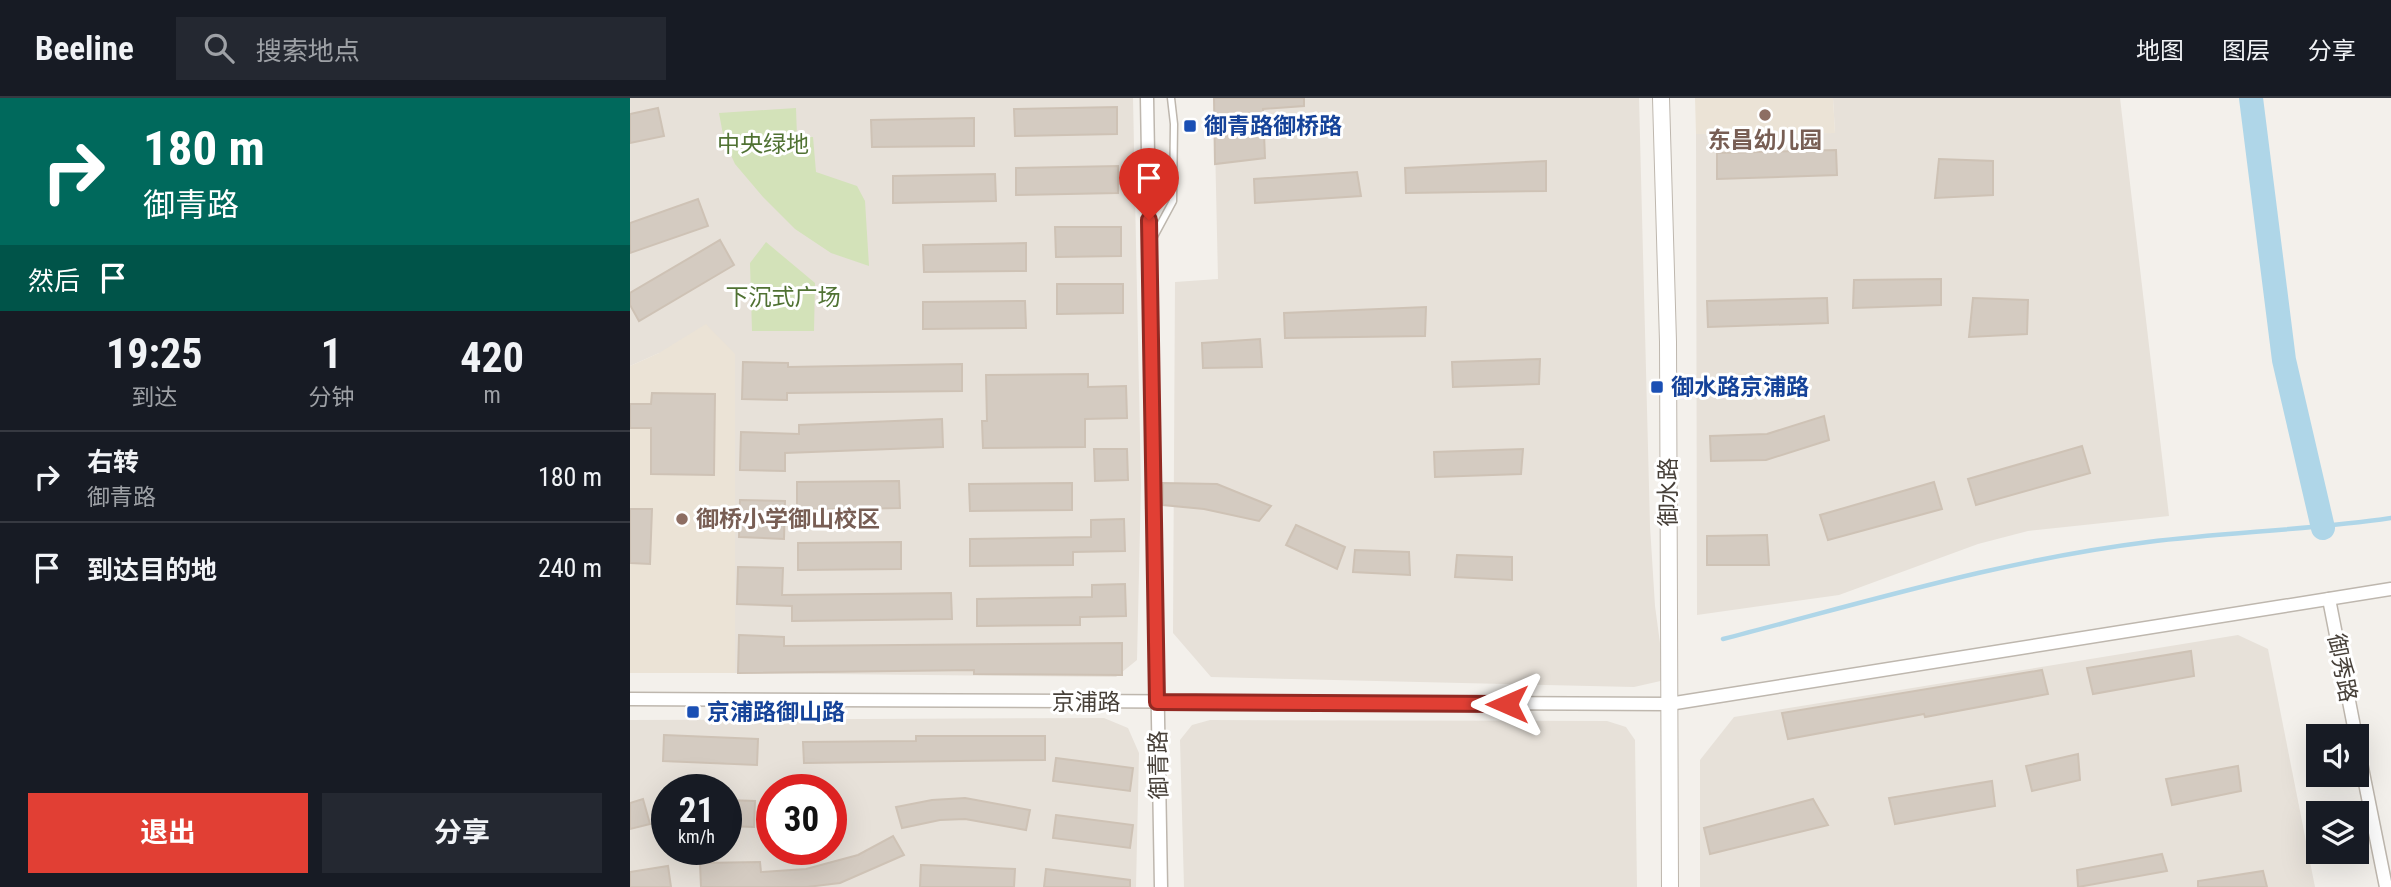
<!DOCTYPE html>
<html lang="zh">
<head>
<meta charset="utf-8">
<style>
	body { margin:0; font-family:"Roboto Condensed","Noto Sans SC",sans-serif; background:#242831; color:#f1f3f6; height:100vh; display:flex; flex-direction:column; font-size:26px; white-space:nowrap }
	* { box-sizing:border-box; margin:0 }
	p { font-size:23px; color:#9ea1a6 }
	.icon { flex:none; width:38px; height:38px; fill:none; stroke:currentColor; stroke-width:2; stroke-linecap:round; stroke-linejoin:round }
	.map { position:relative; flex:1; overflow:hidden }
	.drawer { display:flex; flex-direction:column; background:#171b24; width:630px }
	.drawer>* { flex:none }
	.banner { background:#00695c; color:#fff; overflow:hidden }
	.controls { position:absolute; left:1676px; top:626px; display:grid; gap:14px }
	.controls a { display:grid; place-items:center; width:63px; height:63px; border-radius:0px; background:#171b24; box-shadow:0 7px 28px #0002; font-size:35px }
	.speed { position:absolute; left:21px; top:676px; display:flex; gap:14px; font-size:35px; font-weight:700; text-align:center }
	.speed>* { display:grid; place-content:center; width:91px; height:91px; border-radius:50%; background:#171b24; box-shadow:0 7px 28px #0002; line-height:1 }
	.speed small { font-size:18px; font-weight:400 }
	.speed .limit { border:10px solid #d22; background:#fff; color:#111 }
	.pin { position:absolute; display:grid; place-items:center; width:60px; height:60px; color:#fff; margin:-72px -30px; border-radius:50% 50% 50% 0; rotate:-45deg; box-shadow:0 0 7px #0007 }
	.pin .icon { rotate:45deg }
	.me { position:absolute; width:77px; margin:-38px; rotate:270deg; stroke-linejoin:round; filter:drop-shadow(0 0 5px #0008) }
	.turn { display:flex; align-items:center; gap:24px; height:147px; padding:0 28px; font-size:32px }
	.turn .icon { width:91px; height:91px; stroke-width:2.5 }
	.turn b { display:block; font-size:49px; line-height:60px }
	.then { display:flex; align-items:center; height:66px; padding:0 28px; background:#0003; gap:14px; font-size:26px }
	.eta { display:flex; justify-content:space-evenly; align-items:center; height:119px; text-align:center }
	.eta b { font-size:42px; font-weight:700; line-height:49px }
	.action { display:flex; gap:14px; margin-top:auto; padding:14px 28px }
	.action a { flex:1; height:80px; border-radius:0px; background:#e13f34; color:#fff; font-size:28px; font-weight:700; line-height:80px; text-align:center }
	.action a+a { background:#242831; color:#f1f3f6 }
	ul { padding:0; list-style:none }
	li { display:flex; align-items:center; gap:21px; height:91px; padding:0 28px; border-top:2px solid #363941 }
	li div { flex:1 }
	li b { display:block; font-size:26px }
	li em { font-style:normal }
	header { display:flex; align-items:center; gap:42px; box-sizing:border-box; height:98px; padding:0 35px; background:#171b24; border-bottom:2px solid #363941 }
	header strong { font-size:33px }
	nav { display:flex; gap:38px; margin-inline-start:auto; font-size:24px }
	.search { width:490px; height:63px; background:#242831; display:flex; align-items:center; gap:18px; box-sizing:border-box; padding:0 24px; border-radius:0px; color:#9ea1a6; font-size:26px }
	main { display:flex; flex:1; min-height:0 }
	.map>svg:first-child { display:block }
</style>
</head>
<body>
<header>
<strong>Beeline</strong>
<div class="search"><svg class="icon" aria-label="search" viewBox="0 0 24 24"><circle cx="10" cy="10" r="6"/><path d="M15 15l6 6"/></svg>搜索地点</div>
<nav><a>地图</a><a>图层</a><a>分享</a></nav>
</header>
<main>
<section class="drawer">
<div class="banner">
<div class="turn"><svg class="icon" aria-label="right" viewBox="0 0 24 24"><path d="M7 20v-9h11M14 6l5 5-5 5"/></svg><div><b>180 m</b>御青路</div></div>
<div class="then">然后<svg class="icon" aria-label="arrive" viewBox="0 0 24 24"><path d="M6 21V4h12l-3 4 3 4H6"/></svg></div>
</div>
<div class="eta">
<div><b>19:25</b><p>到达</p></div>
<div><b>1</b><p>分钟</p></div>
<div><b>420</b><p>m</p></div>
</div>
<ul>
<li><svg class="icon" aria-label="right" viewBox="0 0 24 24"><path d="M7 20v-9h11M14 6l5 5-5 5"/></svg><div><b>右转</b><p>御青路</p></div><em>180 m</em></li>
<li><svg class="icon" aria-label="arrive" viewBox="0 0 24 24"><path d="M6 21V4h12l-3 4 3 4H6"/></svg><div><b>到达目的地</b></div><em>240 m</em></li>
</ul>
<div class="action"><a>退出</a><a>分享</a></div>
</section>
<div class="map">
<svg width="1761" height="789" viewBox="0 0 1761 789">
	<rect width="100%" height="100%" fill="#f3f0eb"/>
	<g fill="#e7e1d9" fill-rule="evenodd">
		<path d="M0 0H503L511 387 507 562 486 579 105 575 104 256 29 255 0 268Z"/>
		<path d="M584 0H1009L1020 428 1025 508 1035 582 1004 589 581 579 543 535 545 184 588 181Z"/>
		<path d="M1203 0H1490L1539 418 1398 433 1348 446 1209 497 1067 517 1066 36 1205 35Z"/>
		<path d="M1608 537 1638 551 1685 789H1070V662L1104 619Z"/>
		<path d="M474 620 498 630 509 655 506 789H0V622ZM37 691H96V751H37ZM142 691H201V751H142Z"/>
		<path d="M580 622 977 623 996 629 1005 642 1007 789H554L550 642 562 627Z"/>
	</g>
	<g fill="#ebe3d6">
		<path d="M1065 0H1203L1205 35 1066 36Z"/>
		<path d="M76 226 105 256V575H0V268L29 255Z"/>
	</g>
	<g fill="#d3e2b9">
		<path d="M166 10 167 39H183L186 74 227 88 235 103 239 168 201 155 165 131 133 99 105 66 94 42 89 15Z"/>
		<path d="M136 144 185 185 184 233H122L120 165Z"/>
	</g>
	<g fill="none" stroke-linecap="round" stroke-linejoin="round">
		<path stroke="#afd6e8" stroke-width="4.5" d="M1093 541C1233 505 1373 462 1518 444 1599 434 1680 432 1761 420"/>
		<path stroke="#afd6e8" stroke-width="24" d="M1621 0 1654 262 1693 430"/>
	</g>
	<g fill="#d4cbc1" stroke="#cec2b5" stroke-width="2">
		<path d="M584 0H674V8L633 11 635 60 585 66Z"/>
		<path d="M487 9V36L385 38 384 11Z"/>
		<path d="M28 10 34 38 0 45V16Z"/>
		<path d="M344 20V48L242 49 241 22Z"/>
		<path d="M1206 52 1207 77 1087 81V55Z"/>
		<path d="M1309 61 1363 63V97L1305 100Z"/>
		<path d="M916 63V93L776 95 775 70Z"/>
		<path d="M488 68V95L386 97V70Z"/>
		<path d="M727 74 731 98 625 105 624 81Z"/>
		<path d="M365 76 366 103 263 105V78Z"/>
		<path d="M68 101 78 128 0 155V125Z"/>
		<path d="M425 129H491V158L426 159Z"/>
		<path d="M90 142 104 167 9 223 0 207V195Z"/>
		<path d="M396 145V173L294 174 293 147Z"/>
		<path d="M1311 181V207L1223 210 1224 182Z"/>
		<path d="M427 186H493V215L427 216Z"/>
		<path d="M1197 200 1198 225 1078 229 1077 203Z"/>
		<path d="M1343 200 1398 202 1397 236 1339 239Z"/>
		<path d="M395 203 396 230 293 231V204Z"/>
		<path d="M796 209 795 238 655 240 654 215Z"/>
		<path d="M630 241 632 269 573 270 572 245Z"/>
		<path d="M910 261 909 286 823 289 822 264Z"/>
		<path d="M113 264 158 265V269L332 266V293L157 295V302L112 301Z"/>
		<path d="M458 276V289L496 288 497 320 455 321V349L353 350 352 323H357L356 277Z"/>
		<path d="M22 295 85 296 84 377 21 376V330H0V306H21Z"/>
		<path d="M1194 318 1199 342 1136 362 1081 363 1080 338 1137 336Z"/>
		<path d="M312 321 313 349 155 355V373L110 372 111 334 169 336V327Z"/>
		<path d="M1452 348 1460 375 1346 407 1338 381Z"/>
		<path d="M464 351H497L498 382 465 383Z"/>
		<path d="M893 351 891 376 805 379 804 354Z"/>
		<path d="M269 383 270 410 167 412V384Z"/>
		<path d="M1304 384 1312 411 1198 442 1190 417Z"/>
		<path d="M442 385V412L340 413 339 386Z"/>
		<path d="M533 385 587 386 641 408 629 423 574 411 533 407Z"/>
		<path d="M110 402 155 403 154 441 109 439Z"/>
		<path d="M0 411H22L20 466 0 465Z"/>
		<path d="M494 421 495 453 443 454V467L340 468V441L461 439V422Z"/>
		<path d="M666 427 715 449 707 471 656 447Z"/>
		<path d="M1137 437 1139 467H1077V438Z"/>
		<path d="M271 444V471L168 472V445Z"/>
		<path d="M725 452 779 454 780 477 723 474Z"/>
		<path d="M827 457 882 459V482L825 479Z"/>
		<path d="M108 469 153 470 152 497 321 495 322 521 162 523V508L107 506Z"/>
		<path d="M495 486 496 518 450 519V527L347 528V501L462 499V487Z"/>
		<path d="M109 537 154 539V548L492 545V577L344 576V572L108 575Z"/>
		<path d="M1561 553 1564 578 1463 596 1457 570Z"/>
		<path d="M1412 572 1418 596 1295 619 1294 616 1158 641 1152 615Z"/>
		<path d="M34 637 128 641 127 667 33 663Z"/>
		<path d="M286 638H415V662L174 665 173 644 286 643Z"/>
		<path d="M1448 656 1450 682 1402 693 1396 668Z"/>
		<path d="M426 660 503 670 500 693 423 683Z"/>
		<path d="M1608 668 1611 693 1542 707 1536 681Z"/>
		<path d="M1362 683 1365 708 1265 726 1259 700Z"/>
		<path d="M335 700 400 712 396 732 335 721 310 722 272 730 266 709 302 702Z"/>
		<path d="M13 701 20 726 0 731V705Z"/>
		<path d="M1183 701 1198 727 1080 756 1074 730Z"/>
		<path d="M96 702 125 703 124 729 96 728Z"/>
		<path d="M426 717 503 727 500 750 423 740Z"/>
		<path d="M263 738 274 757 210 785 177 789H71L70 765 130 764 131 774 176 771 228 757Z"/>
		<path d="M1532 756 1537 773 1448 789 1447 772Z"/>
		<path d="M291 767 385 771 384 789H290Z"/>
		<path d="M38 768 41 789H0V774Z"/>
		<path d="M416 771 500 782V789H414Z"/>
		<path d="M1633 773 1637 789H1568V783Z"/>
	</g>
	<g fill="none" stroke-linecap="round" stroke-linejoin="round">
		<defs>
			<path id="service" d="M522 142 543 103 544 26 541 0"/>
			<g id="minor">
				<path d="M517 0 531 789"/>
				<path d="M1699 501 1726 639"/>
				<path d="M0 601 1039 606 1761 491"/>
				<path d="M1727 645 1756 789"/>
			</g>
			<path id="tertiary" d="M1031 0 1038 244 1040 789"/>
		</defs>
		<use href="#service" stroke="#beb7ae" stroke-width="9"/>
		<use href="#minor" stroke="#beb7ae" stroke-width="15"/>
		<use href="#tertiary" stroke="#beb7ae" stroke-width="18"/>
		<use href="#service" stroke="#fff" stroke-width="6"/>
		<use href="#minor" stroke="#fff" stroke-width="12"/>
		<use href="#tertiary" stroke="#fff" stroke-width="16"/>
	</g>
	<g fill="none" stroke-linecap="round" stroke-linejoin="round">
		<defs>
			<path id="route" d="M519 122 527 604 877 606"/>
		</defs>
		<use href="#route" stroke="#922922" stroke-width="18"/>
		<use href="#route" stroke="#e13f34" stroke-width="12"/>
	</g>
	<g fill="#8d6e63" stroke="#fff" stroke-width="2.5">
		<circle cx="1135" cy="17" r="7"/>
		<circle cx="52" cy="421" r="7"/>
	</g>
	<g fill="#1a4fb4" stroke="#fff" stroke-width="2.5">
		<rect x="553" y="21" width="14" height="14" rx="3.5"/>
		<rect x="1020" y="282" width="14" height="14" rx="3.5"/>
		<rect x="56" y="607" width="14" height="14" rx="3.5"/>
	</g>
	<g text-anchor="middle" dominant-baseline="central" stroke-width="6" stroke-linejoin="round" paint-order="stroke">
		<g font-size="23" font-weight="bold" fill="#164399" stroke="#fff" text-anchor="start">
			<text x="574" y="28">御青路御桥路</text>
			<text x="1041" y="289">御水路京浦路</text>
			<text x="77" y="614">京浦路御山路</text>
		</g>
		<g font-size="23" font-weight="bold" fill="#785e54" stroke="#fff">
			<text x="1135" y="42">东昌幼儿园</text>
			<text x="66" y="421" text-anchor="start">御桥小学御山校区</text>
		</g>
		<g font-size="23" fill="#507233" stroke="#fff">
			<text x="133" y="46">中央绿地</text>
			<text x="153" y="199">下沉式广场</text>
		</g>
		<g font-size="23" fill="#474039" stroke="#fff">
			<text transform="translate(1038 394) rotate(-90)">御水路</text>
			<text transform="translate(1712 570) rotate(79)">御秀路</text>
			<text x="456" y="604">京浦路</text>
			<text transform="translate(529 667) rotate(-91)">御青路</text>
		</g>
	</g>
</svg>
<div class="controls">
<a><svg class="icon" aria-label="sound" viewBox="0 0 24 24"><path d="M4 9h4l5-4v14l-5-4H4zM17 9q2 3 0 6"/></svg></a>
<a><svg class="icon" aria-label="layers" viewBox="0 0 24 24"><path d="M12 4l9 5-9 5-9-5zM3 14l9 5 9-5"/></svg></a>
</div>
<div class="speed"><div>21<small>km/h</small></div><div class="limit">30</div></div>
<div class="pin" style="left:519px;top:122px;background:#d93025"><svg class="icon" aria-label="arrive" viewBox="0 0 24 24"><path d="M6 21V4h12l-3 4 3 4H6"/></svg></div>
<svg class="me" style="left:877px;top:606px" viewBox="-20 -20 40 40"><path d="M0-17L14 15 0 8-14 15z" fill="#e13f34" stroke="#fff" stroke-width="4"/></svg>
</div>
</main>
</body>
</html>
